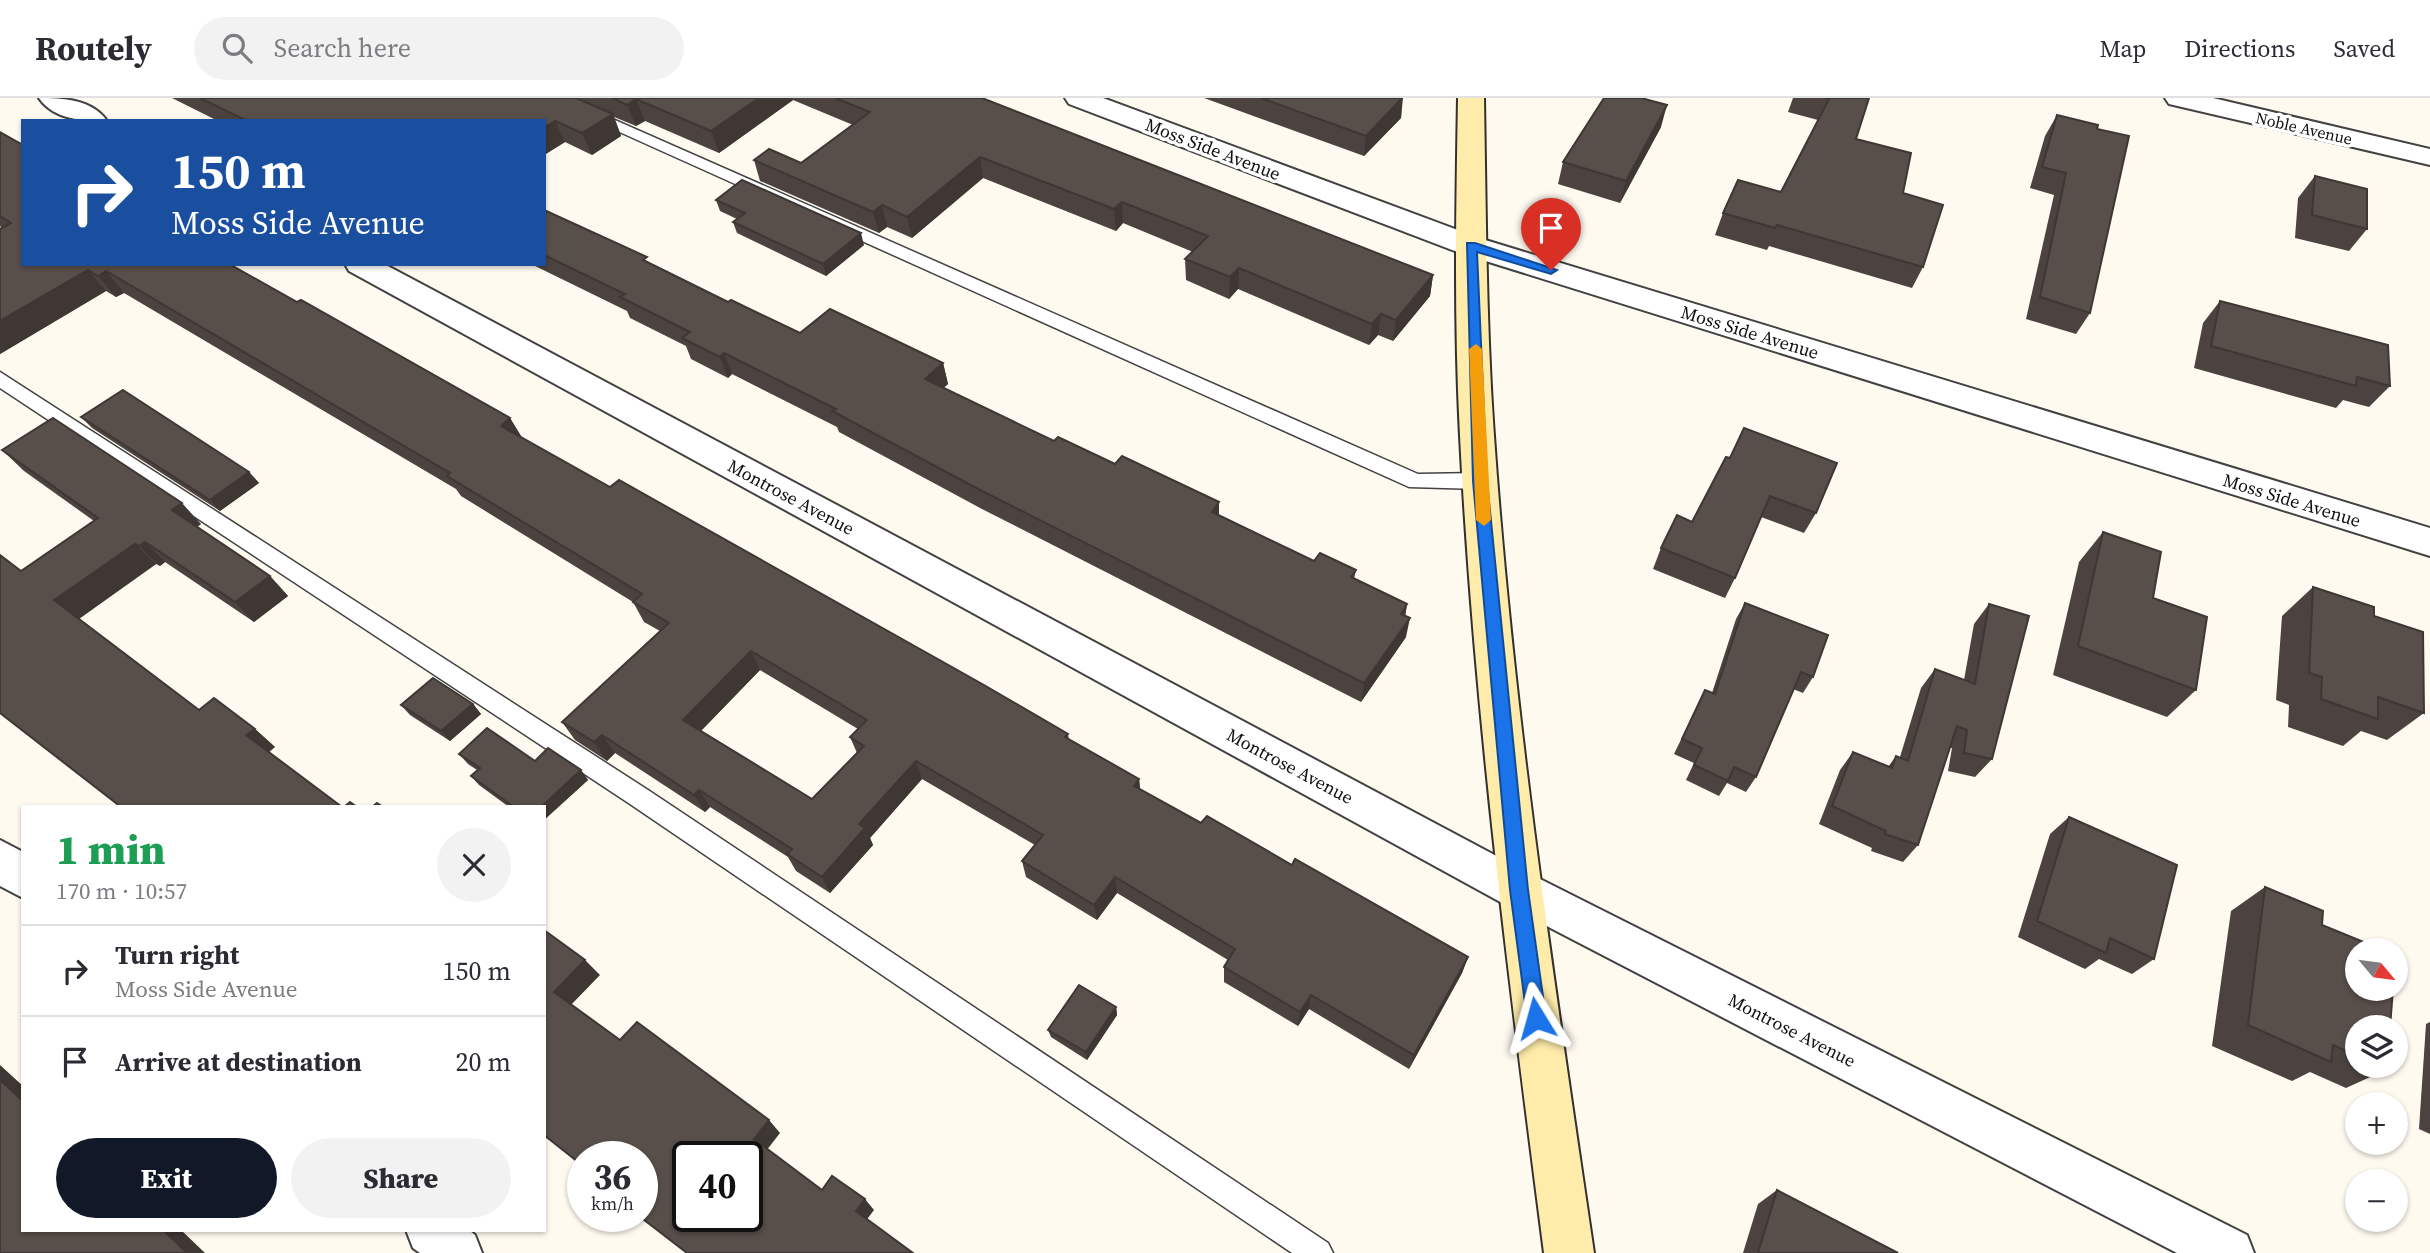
<!DOCTYPE html>
<html lang="en">
<head>
<meta charset="utf-8">
<style>
	body { margin:0; font-family:"Source Serif 4",serif; background:#f2f2f3; color:#2b2b33; height:100vh; display:flex; flex-direction:column; font-size:26px; white-space:nowrap }
	* { box-sizing:border-box; margin:0 }
	p { font-size:23px; color:#7c7c81 }
	.icon { flex:none; width:38px; height:38px; fill:none; stroke:currentColor; stroke-width:2; stroke-linecap:round; stroke-linejoin:round }
	.map { position:relative; flex:1; overflow:hidden }
	.side { position:absolute; left:21px; top:707px; width:525px; height:427px; display:flex; flex-direction:column; background:#fff; border-radius:0px; box-shadow:0 2px 5px #0004 }
	.side>* { flex:none }
	.hud { position:absolute; left:21px; top:21px; width:525px; height:147px; border-radius:0px; box-shadow:0 2px 5px #0004; background:#1a4fa0; color:#fff; overflow:hidden }
	.needle { width:46px; rotate:119deg }
	.buttons { position:absolute; left:2345px; top:840px; display:grid; gap:14px }
	.buttons a { display:grid; place-items:center; width:63px; height:63px; border-radius:50%; background:#fff; box-shadow:0 2px 5px #0004; font-size:35px }
	.speed { position:absolute; left:567px; top:1043px; display:flex; gap:14px; font-size:35px; font-weight:700; text-align:center }
	.speed>* { display:grid; place-content:center; width:91px; height:91px; border-radius:50%; background:#fff; box-shadow:0 2px 5px #0004; line-height:1 }
	.speed small { font-size:18px; font-weight:400 }
	.speed .limit { border:4px solid #111; border-radius:10px; background:#fff; color:#111 }
	.pin { position:absolute; display:grid; place-items:center; width:60px; height:60px; color:#fff; margin:-72px -30px; border-radius:50% 50% 50% 0; rotate:-45deg; box-shadow:0 0 7px #0007 }
	.pin .icon { rotate:45deg }
	.me { position:absolute; width:77px; margin:-38px; rotate:352deg; stroke-linejoin:round; filter:drop-shadow(0 0 5px #0008) }
	.turn { display:flex; align-items:center; gap:24px; height:147px; padding:0 35px; font-size:32px }
	.turn .icon { width:91px; height:91px; stroke-width:2.5 }
	.turn b { display:block; font-size:49px; line-height:60px }
	.round { display:grid; place-items:center; flex:none; width:74px; height:74px; border-radius:37px; background:#f2f2f3 }
	.headline { display:flex; align-items:center; justify-content:space-between; height:119px; padding:0 35px }
	h1 { font-size:42px; font-weight:800; line-height:52px; color:#1e9e55 }
	.cta { display:flex; gap:14px; margin-top:auto; padding:14px 35px }
	.cta a { flex:1; height:80px; border-radius:42px; background:#111827; color:#fff; font-size:28px; font-weight:800; line-height:80px; text-align:center }
	.cta a+a { background:#f2f2f3; color:#2b2b33 }
	ul { padding:0; list-style:none }
	li { display:flex; align-items:center; gap:21px; height:91px; padding:0 35px; border-top:2px solid #e1e1e2 }
	li div { flex:1 }
	li b { display:block; font-size:26px }
	li em { font-style:normal }
	header { display:flex; align-items:center; gap:42px; box-sizing:border-box; height:98px; padding:0 35px; background:#fff; border-bottom:2px solid #e1e1e2 }
	header strong { font-size:33px }
	nav { display:flex; gap:38px; margin-inline-start:auto; font-size:24px }
	.search { width:490px; height:63px; background:#f2f2f3; display:flex; align-items:center; gap:18px; box-sizing:border-box; padding:0 24px; border-radius:38px; color:#7c7c81; font-size:26px }
	.map>svg:first-child { display:block }
</style>
</head>
<body>
<header>
<strong>Routely</strong>
<div class="search"><svg class="icon" aria-label="search" viewBox="0 0 24 24"><circle cx="10" cy="10" r="6"/><path d="M15 15l6 6"/></svg>Search here</div>
<nav><a>Map</a><a>Directions</a><a>Saved</a></nav>
</header>
<div class="map">
<svg width="2430" height="1155" viewBox="0 0 2430 1155">
	<rect width="100%" height="100%" fill="#fffaf0"/>
	<g fill="none" stroke-linecap="round" stroke-linejoin="round">
		<defs>
			<g id="lane">
				<path d="M544 0H565L1418 376 1480 375 1487 378 1490 383 1487 388 1480 391 1409 389Z"/>
				<path d="M0 274 648 692 1328 1145 1333 1155H1292L630 706 0 290Z"/>
			</g>
			<g id="street">
				<path d="M39 0C62 0 92 1 107 23 83 23 54 22 39 0Z"/>
				<path d="M1065 0H1103L1482 141 2430 430V458L1460 155 1069 6Z"/>
				<path d="M2165 0H2213L2430 51V67L2169 6Z"/>
				<path d="M345 166H384L1534 778 2247 1137 2254 1155H2177L1504 806 349 173Z"/>
				<path d="M0 742 23 754V800L0 788Z"/>
				<path d="M406 1132H469L475 1137 482 1155H420L413 1150Z"/>
			</g>
			<path id="secondary" d="M1458 0H1484C1486 113 1486 226 1494 338 1513 612 1554 884 1594 1155H1544C1509 884 1474 611 1460 338 1454 225 1456 113 1458 0Z"/>
		</defs>
		<use href="#lane" stroke="#424242" stroke-width="3"/>
		<use href="#street" stroke="#424242" stroke-width="4"/>
		<use href="#secondary" stroke="#313131" stroke-width="4"/>
		<use href="#lane" fill="#fff" fill-rule="evenodd"/>
		<use href="#street" fill="#fff" fill-rule="evenodd"/>
		<use href="#secondary" fill="#ffecab" fill-rule="evenodd"/>
	</g>
	<g fill="#4c4340" fill-rule="evenodd">
		<path d="M172 0H982L1433 177 1430 198 1393 243 1378 237 1369 247 1238 191 1229 201 1186 182 1185 161 1193 154 1123 125 1116 133 983 80 912 140 887 129 879 135 760 83 754 62 801 65 853 27 793 2 719 55 645 23 636 28 614 19 621 38 592 57 565 44 544 57V23H218Z"/>
		<path d="M1204 0H1403L1401 20 1364 58Z"/>
		<path d="M1793 0H1869L1856 41 1903 95 1923 169 1912 190 1769 148 1767 152 1715 137 1723 115 1781 94 1818 22 1788 14Z"/>
		<path d="M2057 17 2090 215 2076 236 2026 221 2054 97 2030 90 2045 38Z"/>
		<path d="M1661 29 1620 105 1558 86 1563 64Z"/>
		<path d="M0 34 297 204 510 320 521 339 610 389 1068 636 1069 642 1139 681 1140 691 1201 725 1292 767 1468 859 1462 875 1409 971 1309 911 1298 928 1224 884V869L1228 862 1117 795 1097 822 1026 779 1022 763 1035 747 922 681 870 740 873 747 830 795 796 773 788 759 710 709 705 714 615 655 607 663 575 642 562 624 660 533 644 524 633 504 461 398 456 391 124 195 116 199 106 193 0 256V131L2 130 0 128ZM760 572 858 631 850 639 857 655 812 701 701 633Z"/>
		<path d="M2315 78 2367 131 2349 153 2295 140 2298 100Z"/>
		<path d="M716 102 864 147 826 178 737 135 733 124 737 121 720 113Z"/>
		<path d="M544 112 728 204 800 235 943 265 948 286 943 290 1054 343 1219 417 1314 463 1356 472 1354 481 1407 506 1405 518 1406 539 1361 604 982 411 839 334 837 329 732 276 728 280 691 261 686 248 630 220 627 213 531 166H544Z"/>
		<path d="M2220 203 2390 288 2369 309 2343 302 2336 310 2194 270 2203 225Z"/>
		<path d="M81 319 249 374 259 385 220 413 92 330Z"/>
		<path d="M2 352 201 426 197 429 270 478 288 498 254 524 165 464 160 468 156 466 79 521 199 612 255 631 275 649 121 709 21 473 94 423 24 373Z"/>
		<path d="M1726 359 1816 415 1804 435 1761 419 1735 480 1725 500 1653 471 1661 450 1692 424Z"/>
		<path d="M2103 434 2153 500 2196 592 2167 619 2053 577 2079 464Z"/>
		<path d="M2313 489 2374 518 2424 615 2387 642 2361 633 2343 648 2288 629 2289 607 2276 602 2282 518Z"/>
		<path d="M1745 505 1813 579 1803 595 1793 591 1756 679 1746 694 1727 685 1719 698 1686 682 1694 665 1674 656 1705 592 1712 595 1736 521Z"/>
		<path d="M1989 506 1992 661 1975 679 1948 673 1952 650H1950L1918 747 1903 764 1871 753 1872 750 1819 726 1840 672 1853 654 1888 669 1896 658 1900 659 1921 590 1935 571 1964 582 1974 526Z"/>
		<path d="M473 606 481 616 450 643 410 617 401 607Z"/>
		<path d="M459 656 535 663 581 672 588 682 544 722V709H509L479 687 471 678 477 672 468 666Z"/>
		<path d="M2069 719 2154 861 2132 876 2099 861 2085 871 2018 839 2050 736Z"/>
		<path d="M2265 789 2322 827 2357 929V968H2388V971L2346 990 2310 974 2292 983 2212 948 2231 813Z"/>
		<path d="M1116 909 1117 917 1087 962 1051 939 1048 932Z"/>
		<path d="M2430 924V1036L2419 1031 2426 926Z"/>
		<path d="M1777 1092 1898 1155H1743L1758 1106Z"/>
	</g>
	<g fill="#3e3734">
		<path d="M759 0H792L793 2 719 55 711 33Z"/>
		<path d="M1402 0 1401 20 1364 58 1366 38Z"/>
		<path d="M636 1 645 23 636 28 627 7Z"/>
		<path d="M1667 7 1661 29 1620 105 1626 83Z"/>
		<path d="M613 16 621 38 592 57 582 35Z"/>
		<path d="M555 23 565 44 544 57V30Z"/>
		<path d="M980 59 983 80 912 140 907 119Z"/>
		<path d="M1122 104 1123 125 1116 133 1114 111Z"/>
		<path d="M882 107 887 129 879 135 873 114Z"/>
		<path d="M861 135 864 147 826 178 823 166Z"/>
		<path d="M1239 170 1238 191 1229 201 1230 179Z"/>
		<path d="M88 172 106 193 0 256V223Z"/>
		<path d="M106 173 124 195 116 199 98 178Z"/>
		<path d="M1433 177 1430 198 1393 243 1396 222Z"/>
		<path d="M1381 216 1378 237 1369 247 1372 226Z"/>
		<path d="M724 255 732 276 728 280 720 259Z"/>
		<path d="M943 265 948 286 930 302 925 281Z"/>
		<path d="M510 320 523 341 501 328Z"/>
		<path d="M249 374 259 385 220 413 210 402Z"/>
		<path d="M1219 404V424L1212 414Z"/>
		<path d="M182 405 201 426 191 433 172 412Z"/>
		<path d="M145 444 165 464 160 468 139 448Z"/>
		<path d="M135 446 156 466 77 522 54 502Z"/>
		<path d="M270 478 288 498 254 524 235 504Z"/>
		<path d="M1407 506 1404 526 1401 516Z"/>
		<path d="M1410 520 1406 539 1361 604 1364 585Z"/>
		<path d="M751 553 760 572 694 640 683 622Z"/>
		<path d="M473 606 481 616 450 643 441 633Z"/>
		<path d="M255 631 275 649 267 656 246 637Z"/>
		<path d="M602 637 615 655 607 663 594 644Z"/>
		<path d="M916 663 922 681 870 740 873 747 830 795 822 779 859 726Z"/>
		<path d="M581 672 588 682 544 722V709H541Z"/>
		<path d="M1139 681 1141 699 1134 688Z"/>
		<path d="M699 692 710 709 705 714 694 697Z"/>
		<path d="M1115 779 1117 795 1097 822 1094 807Z"/>
		<path d="M1468 859 1462 875 1409 971 1414 957Z"/>
		<path d="M585 862 600 877 570 908 554 894Z"/>
		<path d="M1311 897 1309 911 1298 928 1300 914Z"/>
		<path d="M1116 909 1117 917 1087 962 1086 954Z"/>
		<path d="M0 967 23 988V1003L0 982Z"/>
		<path d="M769 1022 780 1035 766 1053 754 1041Z"/>
		<path d="M865 1101 874 1112 865 1124 856 1113Z"/>
		<path d="M163 1132H181L205 1155H187Z"/>
	</g>
	<g fill="#584e4a" stroke="#3e3734" stroke-width="2" fill-rule="evenodd">
		<path d="M200 0H576L613 16 582 35 555 23 544 30V23H247Z"/>
		<path d="M612 0H759L711 33 636 1 627 7Z"/>
		<path d="M835 0H982L1433 177 1396 222 1381 216 1372 226 1239 170 1230 179 1185 161 1208 138 1122 104 1114 111 980 59 907 119 882 107 873 114 754 62 769 51 801 65 870 14Z"/>
		<path d="M1261 0H1402L1366 38Z"/>
		<path d="M1604 0H1641L1667 7 1626 83 1563 64Z"/>
		<path d="M1825 0H1869L1856 41 1911 55 1903 95 1943 107 1923 169 1777 127 1775 130 1723 115 1738 82 1781 94 1829 1Z"/>
		<path d="M2057 17 2098 27 2097 31 2129 38 2090 215 2040 199 2066 75 2042 69Z"/>
		<path d="M0 34 23 47V166H229L297 204 301 202 510 320 501 328 610 389 619 382 984 587 1068 636 1065 639 1139 681 1134 688 1201 725 1207 718 1292 767 1295 761 1468 859 1414 957 1311 897 1300 914 1224 869 1235 851 1115 779 1094 807 1022 763 1043 737 916 663 859 726 865 730 822 779 787 756 792 751 699 692 694 697 602 637 594 644 562 624 669 525 633 504 642 496 447 378 450 375 106 173 98 178 88 172 0 223V131L11 125 0 118ZM751 553 867 622 850 639 864 648 812 701 683 622Z"/>
		<path d="M2315 78 2367 91V131L2312 117Z"/>
		<path d="M742 82 861 135 823 166 733 124 745 115 716 102Z"/>
		<path d="M544 112 647 159 643 162 728 204 731 202 800 235 830 211 943 265 925 281 1054 343 1058 339 1115 366 1122 358 1219 404 1212 414 1314 463 1320 455 1356 472 1351 479 1407 506 1401 516 1410 520 1364 585 978 391 832 313 836 311 724 255 720 259 682 240 690 234 620 199 625 196 544 157Z"/>
		<path d="M2220 203 2388 247 2390 288 2357 279 2356 288 2211 248Z"/>
		<path d="M123 292 249 374 210 402 81 319Z"/>
		<path d="M53 320 182 405 172 412 270 478 235 504 145 444 139 448 135 446 54 502 199 612 214 600 255 631 246 637 342 709H121L0 615V457L21 473 98 420 2 352Z"/>
		<path d="M1744 330 1837 365 1816 415 1770 398 1735 480 1661 450 1677 417 1692 424 1726 359 1730 360Z"/>
		<path d="M2103 434 2161 454 2153 500 2207 519 2196 592 2078 548Z"/>
		<path d="M2313 489 2374 509V518L2423 534 2424 615 2378 599V621L2321 601 2322 579 2309 575Z"/>
		<path d="M1745 505 1828 537 1813 579 1801 574 1756 679 1734 669 1728 683 1694 667 1702 650 1682 641 1705 592 1715 596Z"/>
		<path d="M1989 506 2029 518 1992 661 1964 655 1967 632 1957 628 1918 747 1885 736 1886 733 1832 708 1853 654 1892 670 1896 658 1908 663 1935 571 1975 586Z"/>
		<path d="M433 580 473 606 441 633 401 607Z"/>
		<path d="M487 630 535 663 548 650 581 672 541 709H514L471 678 480 670 459 656Z"/>
		<path d="M350 704 357 709H344Z"/>
		<path d="M377 705 383 709H372Z"/>
		<path d="M2069 719 2177 767 2154 861 2110 840 2106 855 2037 823Z"/>
		<path d="M2265 789 2323 813 2322 827 2383 852H2357V891H2393L2390 929H2357V958L2333 947 2331 964 2248 927Z"/>
		<path d="M544 832 585 862 554 894 620 942 637 924 769 1022 754 1041 822 1092 832 1078 865 1101 856 1113 913 1155H687L639 1118H642V1059H583V1068L544 1037ZM688 1059H747V1118H688Z"/>
		<path d="M1079 887 1116 909 1086 954 1048 932Z"/>
		<path d="M0 982 23 1003V1132H163L187 1155H0Z"/>
		<path d="M1777 1092 1898 1155H1758Z"/>
	</g>
	<path fill="#1a73e8" stroke="#114b97" stroke-width="2" d="M1467 145H1475L1557 172 1551 176 1477 154 1487 383 1528 792 1546 920 1543 926 1536 929 1530 926 1527 920 1510 792 1473 383Z"/>
	<path fill="#f59e0b" d="M1476 246 1482 251 1491 422 1484 428 1476 422 1469 251Z"/>
	<g text-anchor="middle" dominant-baseline="central" stroke-width="7" stroke-linejoin="round" paint-order="stroke">
		<g font-size="16" fill="#0f0f0f" stroke="#fff">
			<text transform="translate(2304 30) rotate(13)">Noble Avenue</text>
		</g>
		<g font-size="18" fill="#0f0f0f" stroke="#fff">
			<text transform="translate(1213 51) rotate(21)">Moss Side Avenue</text>
			<text transform="translate(1750 234) rotate(17)">Moss Side Avenue</text>
			<text transform="translate(791 399) rotate(28)">Montrose Avenue</text>
			<text transform="translate(2292 402) rotate(17)">Moss Side Avenue</text>
			<text transform="translate(1290 668) rotate(28)">Montrose Avenue</text>
			<text transform="translate(1792 932) rotate(27)">Montrose Avenue</text>
		</g>
	</g>
</svg>
<div class="buttons">
<a><svg class="needle" viewBox="-14 -14 28 28"><path d="M0-13l5 13h-10z" fill="#e53935"/><path d="M0 13l5-13h-10z" fill="#7c7c81"/></svg></a>
<a><svg class="icon" aria-label="layers" viewBox="0 0 24 24"><path d="M12 4l9 5-9 5-9-5zM3 14l9 5 9-5"/></svg></a>
<a>+</a>
<a>−</a>
</div>
<div class="speed"><div>36<small>km/h</small></div><div class="limit">40</div></div>
<div class="pin" style="left:1551px;top:172px;background:#d93025"><svg class="icon" aria-label="arrive" viewBox="0 0 24 24"><path d="M6 21V4h12l-3 4 3 4H6"/></svg></div>
<svg class="me" style="left:1536px;top:920px" viewBox="-20 -20 40 40"><path d="M0-17L14 15 0 8-14 15z" fill="#1a73e8" stroke="#fff" stroke-width="4"/></svg>
<div class="hud">
<div class="turn"><svg class="icon" aria-label="right" viewBox="0 0 24 24"><path d="M7 20v-9h11M14 6l5 5-5 5"/></svg><div><b>150 m</b>Moss Side Avenue</div></div>
</div>
<section class="side">
<div class="headline"><div><h1>1 min</h1><p>170 m · 10:57</p></div><a class="round"><svg class="icon" aria-label="close" viewBox="0 0 24 24"><path d="M6 6l12 12M18 6L6 18"/></svg></a></div>
<ul>
<li><svg class="icon" aria-label="right" viewBox="0 0 24 24"><path d="M7 20v-9h11M14 6l5 5-5 5"/></svg><div><b>Turn right</b><p>Moss Side Avenue</p></div><em>150 m</em></li>
<li><svg class="icon" aria-label="arrive" viewBox="0 0 24 24"><path d="M6 21V4h12l-3 4 3 4H6"/></svg><div><b>Arrive at destination</b></div><em>20 m</em></li>
</ul>
<div class="cta"><a>Exit</a><a>Share</a></div>
</section>
</div>
</body>
</html>
